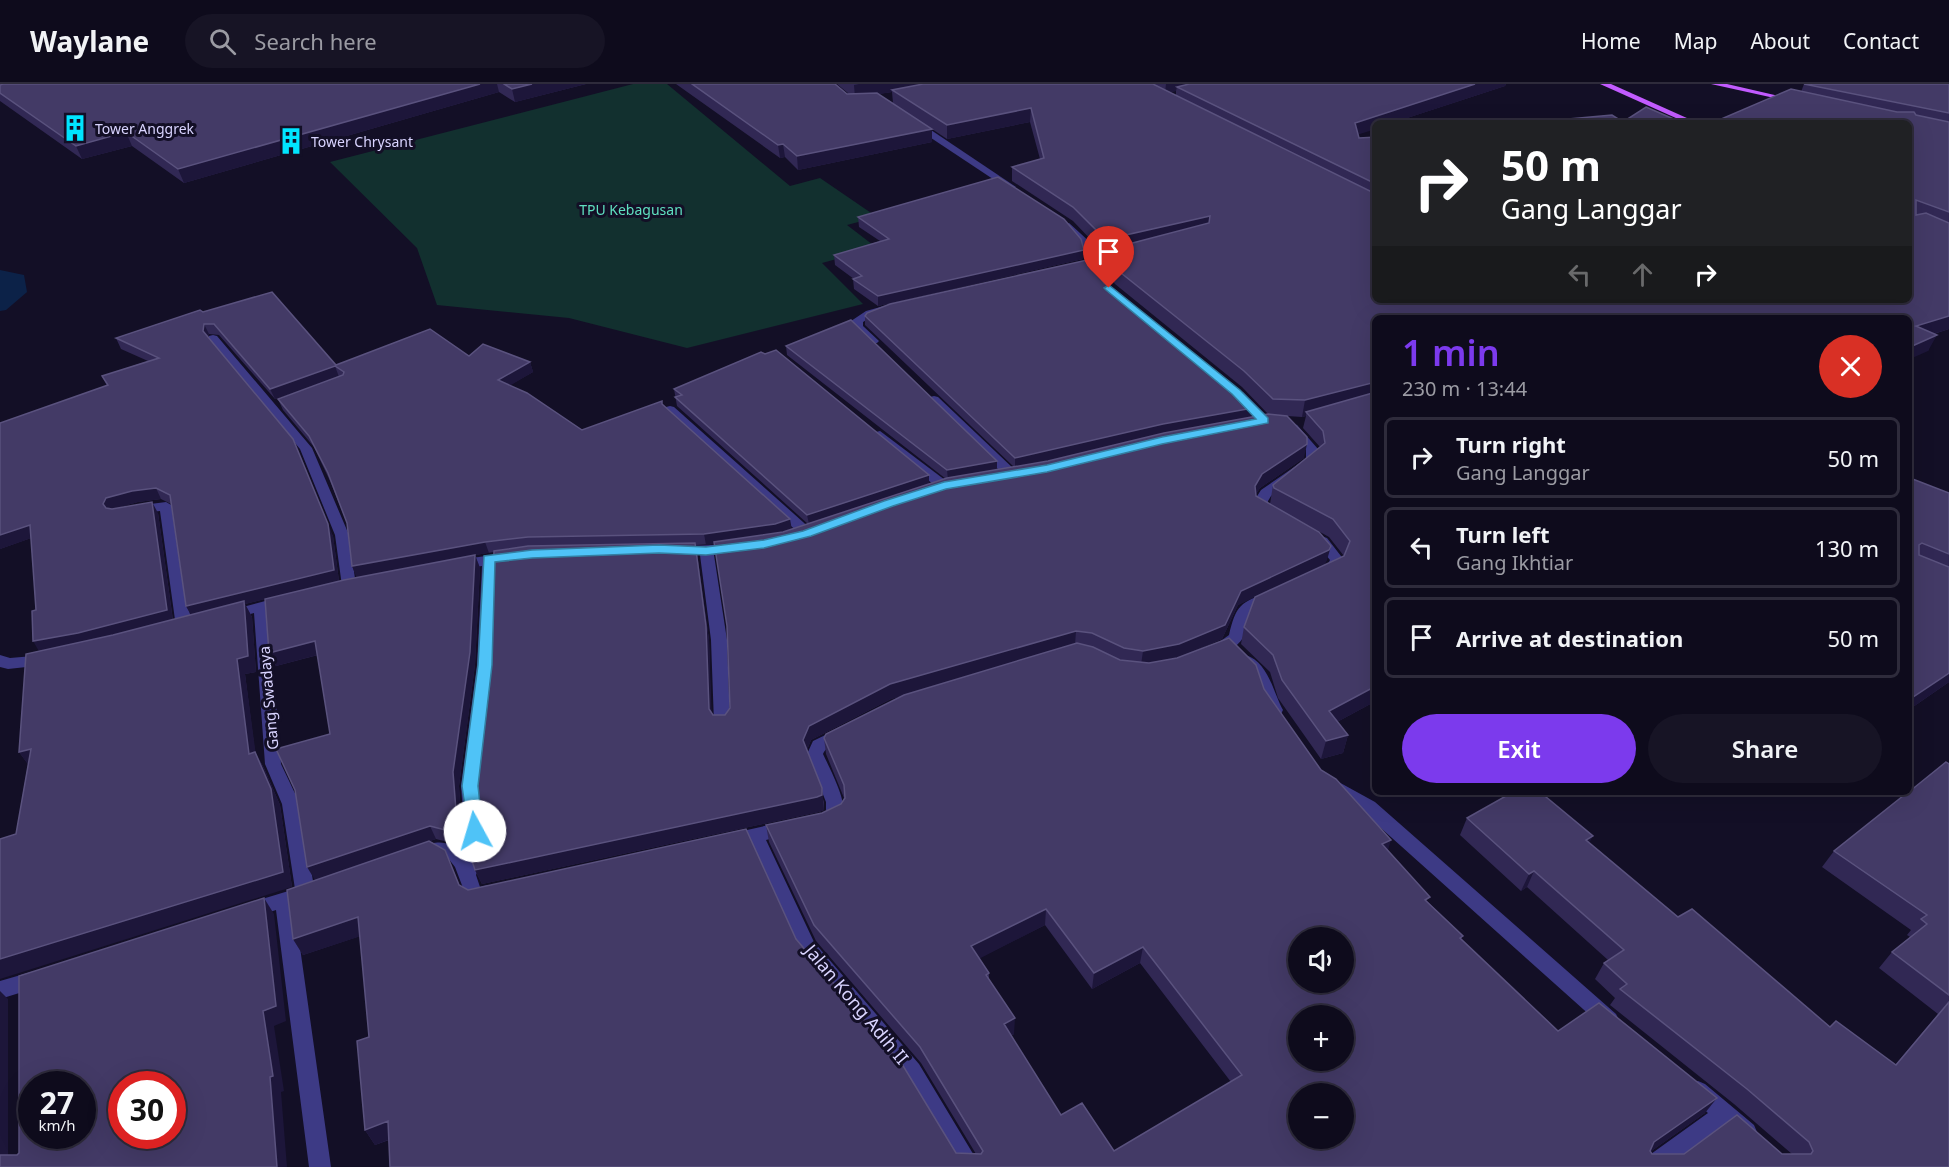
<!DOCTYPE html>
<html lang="en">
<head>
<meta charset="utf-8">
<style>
	body { margin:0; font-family:"Noto Sans",sans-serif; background:#171425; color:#f1f3f6; height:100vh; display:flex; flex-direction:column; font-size:22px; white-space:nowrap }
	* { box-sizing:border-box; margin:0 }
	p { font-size:20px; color:#9b9ba3 }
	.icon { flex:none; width:33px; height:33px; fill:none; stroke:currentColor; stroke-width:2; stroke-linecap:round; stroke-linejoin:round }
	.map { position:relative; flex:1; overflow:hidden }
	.sheet { position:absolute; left:1372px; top:231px; width:540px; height:480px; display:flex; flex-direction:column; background:#0e0b1c; border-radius:9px; box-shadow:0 6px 24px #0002,0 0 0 2px #2e2b3b }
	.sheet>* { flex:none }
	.guide { position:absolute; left:1372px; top:36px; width:540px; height:183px; border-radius:9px; box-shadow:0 6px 24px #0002,0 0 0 2px #2e2b3b; background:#202124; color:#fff; overflow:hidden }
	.buttons { position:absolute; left:1288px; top:843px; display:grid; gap:12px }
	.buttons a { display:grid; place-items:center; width:66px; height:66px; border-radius:50%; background:#0e0b1c; box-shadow:0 6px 24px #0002,0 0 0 2px #2e2b3b; font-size:30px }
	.speed { position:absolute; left:18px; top:987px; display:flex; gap:12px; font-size:30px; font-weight:700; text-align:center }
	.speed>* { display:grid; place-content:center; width:78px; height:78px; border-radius:50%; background:#0e0b1c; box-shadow:0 6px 24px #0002,0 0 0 2px #2e2b3b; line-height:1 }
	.speed small { font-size:15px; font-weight:400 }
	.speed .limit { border:9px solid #d22; background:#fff; color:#111 }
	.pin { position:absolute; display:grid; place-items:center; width:51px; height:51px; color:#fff; margin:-62px -26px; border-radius:50% 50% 50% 0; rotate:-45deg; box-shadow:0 0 6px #0007 }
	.pin .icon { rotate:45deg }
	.me { position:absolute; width:66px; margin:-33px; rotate:354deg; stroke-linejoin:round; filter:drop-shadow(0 0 4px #0008) }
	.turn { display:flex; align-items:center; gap:21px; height:126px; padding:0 30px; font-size:27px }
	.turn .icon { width:78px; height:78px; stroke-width:2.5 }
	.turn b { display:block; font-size:42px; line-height:51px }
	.lanes { display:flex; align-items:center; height:57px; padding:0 30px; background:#0003; justify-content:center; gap:30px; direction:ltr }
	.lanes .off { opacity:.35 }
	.round { display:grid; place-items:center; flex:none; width:63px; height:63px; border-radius:32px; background:#171425 }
	.overview { display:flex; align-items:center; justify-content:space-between; height:102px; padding:0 30px }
	h1 { font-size:36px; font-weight:600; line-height:45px; color:#7c3aed }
	.action { display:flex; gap:12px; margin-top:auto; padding:12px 30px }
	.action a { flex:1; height:69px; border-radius:36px; background:#7c3aed; color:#fff; font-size:24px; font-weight:600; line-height:69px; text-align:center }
	.action a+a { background:#171425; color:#f1f3f6 }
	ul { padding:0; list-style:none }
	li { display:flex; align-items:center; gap:18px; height:81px; margin:0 12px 9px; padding:0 18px; border:3px solid #2e2b3b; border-radius:9px }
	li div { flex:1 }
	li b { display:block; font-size:22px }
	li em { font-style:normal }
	header { display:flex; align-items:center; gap:36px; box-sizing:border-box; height:84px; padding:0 30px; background:#0e0b1c; border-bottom:2px solid #2e2b3b }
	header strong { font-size:28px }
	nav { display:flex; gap:33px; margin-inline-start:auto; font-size:21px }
	.search { width:420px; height:54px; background:#171425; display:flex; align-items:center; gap:15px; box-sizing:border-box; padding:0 21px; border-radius:33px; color:#9b9ba3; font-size:22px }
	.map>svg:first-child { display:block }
</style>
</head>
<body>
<header>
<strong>Waylane</strong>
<div class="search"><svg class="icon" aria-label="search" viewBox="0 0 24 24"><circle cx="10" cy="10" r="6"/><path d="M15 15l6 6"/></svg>Search here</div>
<nav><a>Home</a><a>Map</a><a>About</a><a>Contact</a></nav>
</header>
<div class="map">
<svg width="1949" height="1083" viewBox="0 0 1949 1083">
	<rect width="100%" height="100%" fill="#130f26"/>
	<path fill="#12302f" d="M633 0H667L790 102 820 94 877 133 847 141 877 164 822 179 863 220 687 264 569 234 437 221 417 164 330 78Z"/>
	<path fill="#0c2248" d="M0 186 24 191 27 208 6 226 0 227Z"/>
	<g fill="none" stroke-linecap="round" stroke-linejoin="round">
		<g fill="#3d3a85" fill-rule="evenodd">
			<path d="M916 37 919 38 1016 103 1008 105 913 42 912 40Z"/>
			<path d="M1069 139 1092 160 1096 174 1121 168 1126 171 1098 180 1099 186 1094 189 1090 188 1088 182 1067 185V181L1086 176 1083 163 1064 142Z"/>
			<path d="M884 222 888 223V227L874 231 863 238V242L879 257 877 259H869L854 245 851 237 866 227Z"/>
			<path d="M213 251 217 252 312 364 349 451 356 502 354 505H344L342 502 335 451 300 365 209 256V252Z"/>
			<path d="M1239 307 1243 308 1269 334 1271 337 1269 340H1261L1235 314V308Z"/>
			<path d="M934 312 938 313 1016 387 1018 390 1016 393H1006L930 319V313Z"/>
			<path d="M670 322 674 323 812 446 814 449 812 452H802L666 329V323Z"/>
			<path d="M1293 340 1297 341 1318 365 1319 376 1271 412 1268 417V422L1278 429 1271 433 1255 424 1254 417 1261 406 1306 375V366L1287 344Z"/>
			<path d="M880 347 949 399 951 402 949 405H939L876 354 874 351 876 348Z"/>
			<path d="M166 418 173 422 192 543 184 548 176 543 160 427 135 430 128 426 135 422Z"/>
			<path d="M1315 450 1327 454 1344 476 1338 488 1324 494 1317 489 1327 482 1330 476 1317 460 1308 454Z"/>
			<path d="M735 460 740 461 742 464 740 467 714 471 727 556 730 639 728 643H716L714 639 711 556 700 471 679 470 672 466C677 461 723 461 735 460Z"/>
			<path d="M514 468 521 472 519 475 496 479 493 581 479 702 484 768 476 791 480 803 488 801 495 804 497 809 495 814 475 820 468 817 455 783 448 774C438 770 429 776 419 773L416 768 419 763C445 754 447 760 466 768L461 702 477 581 482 482 458 486 451 481 458 476Z"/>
			<path d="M1270 509 1277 514 1275 517 1249 530C1246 537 1247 543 1245 549 1241 562 1222 574 1210 571L1207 567 1229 551C1236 522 1240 517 1270 509Z"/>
			<path d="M284 512 289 514 291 517 289 520 269 526 281 680 300 720 315 809 313 814 294 821 331 1083H309L276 826 249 835 242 833 240 827 242 821 295 805 282 720 265 680 254 529 229 536 222 531 224 528Z"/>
			<path d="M0 571 10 574 45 571 50 572 53 576 50 580 45 581 8 585 0 583Z"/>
			<path d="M1245 571C1268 577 1273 608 1283 626L1281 630H1269L1260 616 1255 596 1237 576 1240 572Z"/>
			<path d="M842 643 848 645 850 649C844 659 828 659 823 670 829 683 850 722 842 734 838 738 830 741 825 743L819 741 816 736 819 731 826 727V718L807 670 813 657Z"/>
			<path d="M1335 696 1375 718 1616 930 1619 936 1616 942 1609 945 1602 942 1363 728 1329 708 1326 703 1329 698Z"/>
			<path d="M787 737 793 739 796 744 793 749 766 756 814 858 919 980 981 1083H958L905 994 800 870 750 759 729 764 723 762 720 757 723 752 729 750Z"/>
			<path d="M38 886 45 889 48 895 45 901 0 915V897Z"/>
			<path d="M1698 997 1705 1000 1754 1041 1757 1048 1754 1055 1746 1058 1738 1055 1724 1043 1671 1083H1641L1644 1075 1708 1029 1691 1014 1687 1007 1691 1000Z"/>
		</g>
		<g fill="#c25bff" fill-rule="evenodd">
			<path d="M1600 0H1611L1698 39H1687Z"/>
			<path d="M1711 0H1727L1796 16 1792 18Z"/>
		</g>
	</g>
	<g fill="#312854" fill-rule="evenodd">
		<path d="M3 0H586L515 18 499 8 184 99 132 62 82 75 0 17V1Z"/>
		<path d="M676 0H835L847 10H849L837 0H1506L1505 2 1358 50 1359 54 1376 53V216H1910L1801 8 1804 0H1949V245L1934 250 1928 267 1376 234V617L1337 638 1348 651 1343 669 1321 675 1278 614 1270 588 1241 560 1244 543 1344 472 1329 453 1295 434 1327 476 1238 521 1222 555 1177 574 1264 605 1321 686 1388 767 1428 818 1463 852 1461 855 1558 947 1705 1029 1650 1068 1652 1070H1792L1734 1020 1610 921 1615 914 1595 895 1604 879 1608 876 1527 803 1521 807 1460 751 1467 734 1589 759 1678 833 1830 943 1895 981 1938 930 1879 884 1892 868 1910 853 1907 851 1911 846 1822 783 1834 767 1949 680V1083H390L389 1056 375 1061 365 1046 369 953 360 852 303 871 293 855 397 768 315 796 330 650 318 571 276 582 269 569 265 515 245 520 252 533 256 588 245 590 255 668 264 684 280 721 292 803 16 750 28 680 19 668 39 567 31 454 0 465 107 302 102 292 148 277 121 265 116 254 203 228 336 281 469 272 530 278 533 288 510 301 582 346 662 320 792 445 808 440 677 322 674 305 929 391V400L946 395 787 271 786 262 997 386 1014 383 865 241V232L1104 199 1252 333 1268 330 1242 303 1115 200 1101 182 1102 171 1098 172 1095 160 1073 137 1012 97V83L1040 75 1030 38 947 55 932 45V58L798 86 785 73 780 74ZM1176 7V12L1169 8ZM892 8 893 19 878 10ZM209 250 219 251 275 315 315 301 278 315 283 326 314 363 330 397 347 439 352 482 357 493 339 497 333 452 208 254ZM1287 332 1302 333 1306 332 1303 344 1320 363 1273 401 1270 420 1256 412V410L1260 404 1304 374ZM1111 361 1048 377 1036 379ZM161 415 171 420 186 522 191 531 173 536 158 429 112 425 138 418ZM714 460 727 542 730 624 725 631H713L711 628 709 556 696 461ZM494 468 490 567 480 753 475 786 482 800 819 728 824 726V718L807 666 811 656 891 615 901 612 824 654 826 670 844 714 841 720 822 729 766 741 769 758 816 857 921 979 976 1070 956 1069 796 855 468 806 460 802 452 783 430 757 436 755 455 760 463 766 459 702 475 581 480 484 475 471ZM1045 841 1092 905 1140 879 1231 998 1114 1067 1061 1031 1011 952 1014 950 989 895V889L979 874Z"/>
		<path d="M858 133 1083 175 878 222 854 205 853 195H854L835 181 834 171 880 157 859 143Z"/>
		<path d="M1910 394 1949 409V598L1910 625Z"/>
	</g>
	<g fill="#1d163a">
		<path d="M480 0H497L499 8 184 99 178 85Z"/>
		<path d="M532 0H586L515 18 512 5Z"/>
		<path d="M859 0H944L892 6V8L855 14 854 1Z"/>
		<path d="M1166 0H1215L1177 3 1176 7 1165 9Z"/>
		<path d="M1475 0H1506L1505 2 1392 39H1376V45L1353 52 1355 39Z"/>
		<path d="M1031 24 1030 38 947 55V41Z"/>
		<path d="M932 45V58L798 86 797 72Z"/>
		<path d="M126 48 132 62 82 75 76 62Z"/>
		<path d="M783 60 785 73 780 74 778 61Z"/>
		<path d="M1210 132 1208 146 1102 167V171L1098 172 1099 157Z"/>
		<path d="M1084 166 1083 175 878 222V212Z"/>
		<path d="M1579 216H1608L1574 232Z"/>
		<path d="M1949 232V245L1910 257 1916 242Z"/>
		<path d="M204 240 209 250 207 257 203 247Z"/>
		<path d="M1937 251 1928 267 1910 275V263Z"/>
		<path d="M530 278 533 288 501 307 498 296Z"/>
		<path d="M335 282 339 293 275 315 270 305Z"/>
		<path d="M1376 298V313L1306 328V332L1302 333 1305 316Z"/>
		<path d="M1253 324 1251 334 1161 350 1015 384V374L1163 340Z"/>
		<path d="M293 355 333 452 339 497 245 520 252 533 256 588 245 590 258 686 249 670 192 533 186 522Z"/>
		<path d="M1307 360 1304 374 1260 404 1252 416 1255 402 1262 390Z"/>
		<path d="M997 377V387L948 396 947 386Z"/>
		<path d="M929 391V400L809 440 807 431Z"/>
		<path d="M156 404 161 415 138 418 113 425 109 431 103 420 106 414 132 407Z"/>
		<path d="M152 418 158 429 173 537 40 569 33 557Z"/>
		<path d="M790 435 792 446 777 451 706 461 704 450Z"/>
		<path d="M30 441 37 452 0 465V451Z"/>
		<path d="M485 458 489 469 475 471 480 484 475 581 459 702 463 766 352 482Z"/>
		<path d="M695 459 709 556 712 639 709 625Z"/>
		<path d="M1331 462 1327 476 1325 480 1238 521 1222 555 1177 574 1141 581 1143 567 1241 507Z"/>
		<path d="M1076 547 1075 561 891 615 811 656 805 671 803 656 809 642 890 600Z"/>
		<path d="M315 557 321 570 276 582 269 569Z"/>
		<path d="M1949 589V598L1910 625V615Z"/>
		<path d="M1376 602V617L1324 645 1329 627Z"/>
		<path d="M1348 651 1343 669 1321 675 1326 657Z"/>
		<path d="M31 665 30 683 19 668Z"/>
		<path d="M255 668 264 684 280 721 292 803 0 895V875Z"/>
		<path d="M822 704 824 726 819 728 482 800 475 786Z"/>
		<path d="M430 742 436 755 315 796 307 783Z"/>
		<path d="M1593 752 1584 768 1586 756Z"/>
		<path d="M1391 756 1386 773 1382 760Z"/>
		<path d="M1534 787 1527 803 1521 807 1529 790Z"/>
		<path d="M264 814 274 830 286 937 274 942 284 1007 281 1008 287 1083H277L263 927Z"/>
		<path d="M1046 825 1045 841 971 879V862Z"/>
		<path d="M358 833 367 850 303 871 293 855Z"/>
		<path d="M1143 863 1140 879 1092 905 1094 889Z"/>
		<path d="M0 907 8 915V1083L0 1076Z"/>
		<path d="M1015 934 1014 950 1003 956 1004 940Z"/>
		<path d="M1717 1014 1705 1029 1643 1073 1654 1058Z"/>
		<path d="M388 1037 398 1052 375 1061 365 1046Z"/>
	</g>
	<g fill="#433a66" stroke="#5a527e" stroke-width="1.5" fill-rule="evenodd">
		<path d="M3 0H480L178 85 126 48 76 62 0 9V1Z"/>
		<path d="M504 0H532L512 5Z"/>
		<path d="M692 0H835L847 10 877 9 932 45 797 72 783 60 778 61Z"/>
		<path d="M923 0H1153L1376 110V216H1580L1579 220H1596L1605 216H1910V39H1712L1791 5 1897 28H1914L1916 31 1949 38V128L1916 116V131L1926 129 1949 139V232L1916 242 1937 251 1910 263V234H1376V298L1305 316 1273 315 1244 287 1116 185 1102 167 1209 139 1210 132 1099 157 1096 146 1073 123 1012 83 1044 74 1031 24 947 41 892 6Z"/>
		<path d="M1189 0H1475L1355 39 1359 54 1376 53V100L1177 3Z"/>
		<path d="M1804 0H1949V29Z"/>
		<path d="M1646 23 1683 39H1524L1612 31 1623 38Z"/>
		<path d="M998 93 1064 135 1081 155 1084 166 878 212 853 195 862 192 834 171 889 155 858 133Z"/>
		<path d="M1087 176 1104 199 1232 303 1253 324 1163 340 1015 374 865 232 867 229 890 220Z"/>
		<path d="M272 208 336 281 430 245 469 272 483 260 530 278 498 296 527 309 582 346 662 317V320L790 435 775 440 704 450 528 453 485 458 352 482 347 439 328 389 309 352 278 315 343 291 344 288 335 282 270 305 214 240H204L203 247 293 355 328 440 334 486 186 522 170 411 156 404 132 407 106 414 103 420 106 424 112 425 152 418 167 526 78 549 33 557 32 527 36 526 30 441 0 451V339L108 301 102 292 159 274 116 254 200 226 203 228Z"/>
		<path d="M851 236 997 377 947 386 786 262Z"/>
		<path d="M776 266 929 391 807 431 675 313 682 311 674 305 761 268 765 270Z"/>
		<path d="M1376 308V440L1371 444 1376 446V602L1329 627 1348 651 1326 657 1282 596 1273 571 1244 543 1255 513 1344 472 1350 457 1333 435 1274 404 1273 401 1325 359 1323 347 1306 328Z"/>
		<path d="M1268 330 1287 332 1307 353V360L1262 390 1255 402 1256 412 1319 448 1331 462 1329 466 1241 507 1225 541 1179 560 1143 567 1124 564 1092 549 1076 547 890 600 809 642 803 656 822 704V711L817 713 475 786 472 777 480 753 476 688 490 567 494 467 528 462 695 459 706 542 709 625 713 631H725L730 624 727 542 714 458 783 448 947 394 1048 377 1164 349Z"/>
		<path d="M1910 394 1949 409V470L1922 459 1919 461V471L1949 483V589L1910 615Z"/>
		<path d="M475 471 470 568 453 688 458 752 449 747 430 742 307 783 295 706 276 665 330 650 315 557 269 569 265 515 344 496Z"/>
		<path d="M244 517 248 572 237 575 249 670 255 668 271 705 283 788 0 875V755L16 750 31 665 19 668 26 570 113 551Z"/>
		<path d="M1229 554 1256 581 1264 605 1321 686 1336 695 1391 756 1382 760 1430 813 1425 816 1463 852 1460 854 1558 947 1599 919 1717 1014 1654 1058 1650 1067 1652 1070H1684L1737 1031 1782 1070H1811L1813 1067 1809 1058 1747 1005 1620 905 1627 900 1604 879 1624 866 1534 787 1529 790 1467 734 1513 708H1540L1593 752 1586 756 1678 833 1692 825 1830 943 1836 937 1896 981 1949 918V1083H390L388 1037 365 1046 357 957 369 953 358 833 293 855 287 806 429 757 445 766 459 801 468 806 746 745 796 855 902 980 956 1069 981 1070 983 1067 920 963 814 841 766 741 822 729 841 720 845 714 844 701 824 654 826 650 904 611 1077 559 1093 563 1120 576 1149 579 1177 574ZM1046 825 1094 889 1143 863 1242 991 1114 1067 1082 1019 1061 1031 1004 940 1015 934 986 891 989 889 971 862ZM1299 854H1344V898H1299ZM1299 932H1344V976H1299ZM1299 1010H1344V1054H1299Z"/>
		<path d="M1946 678 1949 680V911L1892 868 1927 840 1921 835 1927 831 1834 767 1908 708H1910V707Z"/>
		<path d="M264 814 276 922 263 927 273 992 270 993 277 1083H0V1071H17L19 1069V892ZM32 1000H82V1052H32ZM122 1000H172V1052H122Z"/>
	</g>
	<path fill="#4fc3f7" stroke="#337fa1" stroke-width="1.5" d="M1109 201 1240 306 1268 334V339L1162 360 1047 388 946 405 893 422 811 452 764 464 706 471 659 469 532 474 495 478 492 581 478 702 483 747 480 751 475 753 469 751 462 702 478 581 484 472 532 466 659 461 706 463 764 456 803 447 884 417 944 398 1047 381 1162 353 1256 335 1232 310 1106 206 1104 204Z"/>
	<defs>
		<symbol id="building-bare" viewBox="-9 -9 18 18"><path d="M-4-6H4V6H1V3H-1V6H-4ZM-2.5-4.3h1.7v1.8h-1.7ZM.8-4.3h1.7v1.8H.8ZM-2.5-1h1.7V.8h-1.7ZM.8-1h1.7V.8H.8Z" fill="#00e5ff" stroke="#130f26" stroke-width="2.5" paint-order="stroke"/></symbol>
	</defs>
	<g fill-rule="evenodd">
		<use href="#building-bare" x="56" y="25" width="38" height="38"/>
		<use href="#building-bare" x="272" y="38" width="38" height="38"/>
	</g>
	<g text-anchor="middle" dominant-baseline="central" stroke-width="6" stroke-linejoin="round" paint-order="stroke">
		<g font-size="14" fill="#d9d4ff" stroke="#130f26" text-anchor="start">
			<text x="95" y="44">Tower Anggrek</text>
			<text x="311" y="57">Tower Chrysant</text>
		</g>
		<g font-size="14" fill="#5fe0c0" stroke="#130f26">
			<text x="631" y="125">TPU Kebagusan</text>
		</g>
		<g font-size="15" fill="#d9d4ff" stroke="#130f26">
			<text transform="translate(268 614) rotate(-95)">Gang Swadaya</text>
		</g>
		<g font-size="18" fill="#d9d4ff" stroke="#130f26">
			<text transform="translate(857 920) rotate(50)">Jalan Kong Adih II</text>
		</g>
	</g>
</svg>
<div class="buttons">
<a><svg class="icon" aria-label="sound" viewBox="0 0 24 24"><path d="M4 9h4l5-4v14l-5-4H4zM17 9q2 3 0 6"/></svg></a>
<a>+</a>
<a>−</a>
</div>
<div class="speed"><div>27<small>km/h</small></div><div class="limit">30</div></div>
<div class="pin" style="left:1109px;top:204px;background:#d93025"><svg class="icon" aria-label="arrive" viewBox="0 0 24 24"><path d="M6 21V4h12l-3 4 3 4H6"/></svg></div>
<svg class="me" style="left:475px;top:747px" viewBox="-20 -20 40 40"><circle r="19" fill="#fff"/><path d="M0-13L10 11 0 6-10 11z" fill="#4fc3f7"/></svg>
<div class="guide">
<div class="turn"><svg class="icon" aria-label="right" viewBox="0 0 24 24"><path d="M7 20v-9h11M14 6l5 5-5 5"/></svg><div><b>50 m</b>Gang Langgar</div></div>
<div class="lanes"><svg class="icon off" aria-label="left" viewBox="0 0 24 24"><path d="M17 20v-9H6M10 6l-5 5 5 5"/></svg><svg class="icon off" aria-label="ahead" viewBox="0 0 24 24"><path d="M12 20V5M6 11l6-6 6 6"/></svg><svg class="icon" aria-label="right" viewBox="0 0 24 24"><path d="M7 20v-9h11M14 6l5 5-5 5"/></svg></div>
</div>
<section class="sheet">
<div class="overview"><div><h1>1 min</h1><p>230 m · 13:44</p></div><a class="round" style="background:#d93025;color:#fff"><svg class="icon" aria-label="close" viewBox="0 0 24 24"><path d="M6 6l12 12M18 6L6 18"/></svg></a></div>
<ul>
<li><svg class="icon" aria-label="right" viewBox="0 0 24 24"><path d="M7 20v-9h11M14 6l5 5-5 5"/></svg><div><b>Turn right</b><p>Gang Langgar</p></div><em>50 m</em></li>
<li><svg class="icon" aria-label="left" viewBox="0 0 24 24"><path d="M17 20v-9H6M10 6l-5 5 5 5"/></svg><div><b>Turn left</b><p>Gang Ikhtiar</p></div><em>130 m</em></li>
<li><svg class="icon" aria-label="arrive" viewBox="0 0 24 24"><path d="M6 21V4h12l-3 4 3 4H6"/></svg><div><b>Arrive at destination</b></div><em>50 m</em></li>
</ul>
<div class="action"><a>Exit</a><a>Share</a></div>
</section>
</div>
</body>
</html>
